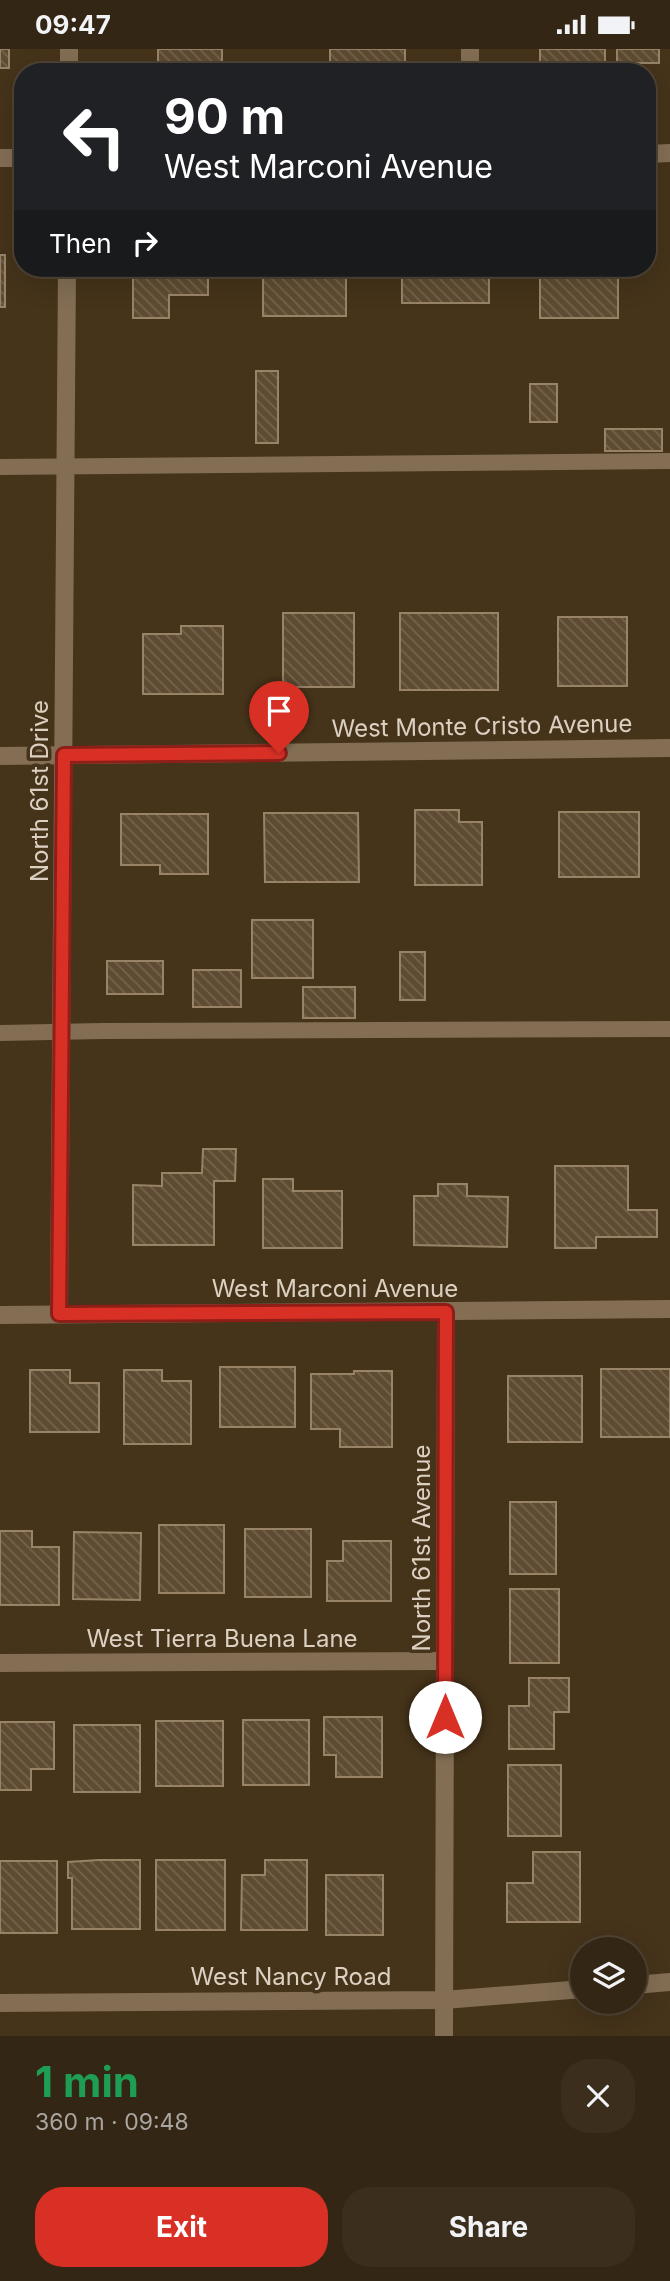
<!DOCTYPE html>
<html lang="en">
<head>
<meta charset="utf-8">
<style>
	body { margin:0; font-family:Inter,sans-serif; background:#3c2e1d; color:#f1f3f6; height:100vh; display:flex; flex-direction:column; font-size:26px; white-space:nowrap }
	* { box-sizing:border-box; margin:0 }
	p { font-size:23px; color:#a9a5a0 }
	.icon { flex:none; width:38px; height:38px; fill:none; stroke:currentColor; stroke-width:2; stroke-linecap:round; stroke-linejoin:round }
	.map { position:relative; height:1987px; overflow:hidden }
	.drawer { display:flex; flex-direction:column; background:#342614; flex:1 }
	.drawer>* { flex:none }
	.banner { position:absolute; left:14px; top:14px; width:642px; height:214px; border-radius:28px; box-shadow:0 7px 28px #0002,0 0 0 2px #4e4334; background:#202124; color:#fff; overflow:hidden }
	.fabs { position:absolute; left:570px; top:1888px; display:grid; gap:14px }
	.fabs a { display:grid; place-items:center; width:77px; height:77px; border-radius:50%; background:#342614; box-shadow:0 7px 28px #0002,0 0 0 2px #4e4334; font-size:35px }
	.pin { position:absolute; display:grid; place-items:center; width:60px; height:60px; color:#fff; margin:-72px -30px; border-radius:50% 50% 50% 0; rotate:-45deg; box-shadow:0 0 7px #0007 }
	.pin .icon { rotate:45deg }
	.me { position:absolute; width:77px; margin:-38px; rotate:0deg; stroke-linejoin:round; filter:drop-shadow(0 0 5px #0008) }
	.turn { display:flex; align-items:center; gap:24px; height:147px; padding:0 35px; font-size:32px }
	.turn .icon { width:91px; height:91px; stroke-width:2.5 }
	.turn b { display:block; font-size:49px; line-height:60px }
	.then { display:flex; align-items:center; height:66px; padding:0 35px; background:#0003; gap:14px; font-size:26px }
	.round { display:grid; place-items:center; flex:none; width:74px; height:74px; border-radius:28px; background:#3c2e1d }
	.summary { display:flex; align-items:center; justify-content:space-between; height:119px; padding:0 35px }
	h1 { font-size:42px; font-weight:700; line-height:52px; color:#1e9e55 }
	.cta { display:flex; gap:14px; margin-top:auto; padding:14px 35px }
	.cta a { flex:1; height:80px; border-radius:28px; background:#d93025; color:#fff; font-size:28px; font-weight:700; line-height:80px; text-align:center }
	.cta a+a { background:#3c2e1d; color:#f1f3f6 }
	.status { display:flex; justify-content:space-between; align-items:center; height:49px; padding:0 35px; background:#342614; direction:ltr }
	.status svg { height:19px; fill:currentColor }
	.map>svg:first-child { display:block }
</style>
</head>
<body>
<div class="status"><b>09:47</b><svg viewBox="0 0 49 12"><path d="M0 12V9h3v3zM5 12V6h3v6zM10 12V3h3v9zM15 12V0h3v12zM26 1h20v11H26zM47 4h2v5h-2z"/></svg></div>
<div class="map">
<svg width="670" height="1987" viewBox="0 0 670 1987">
	<defs>
		<pattern id="building-back-hatch" width="6" height="6" patternUnits="userSpaceOnUse" patternTransform="scale(1.75)"><rect width="6" height="6" fill="#5e4b31"/><path d="M-1 5l2 2M0 0l6 6M5-1l2 2" fill="none" stroke="#74644d"/></pattern>
	</defs>
	<rect width="100%" height="100%" fill="#45331a"/>
	<g fill="url(#building-back-hatch)" stroke="#988367" stroke-width="2">
		<rect x="0" y="0" width="9" height="19"/>
		<path d="M158 0H222V16H244V23L158 22Z"/>
		<rect x="330" y="0" width="75" height="19"/>
		<rect x="540" y="0" width="65" height="14"/>
		<rect x="617" y="0" width="42" height="14"/>
		<rect x="0" y="206" width="5" height="52"/>
		<path d="M133 219H208V246H169V269H133Z"/>
		<rect x="263" y="219" width="83" height="48"/>
		<rect x="402" y="219" width="87" height="35"/>
		<rect x="540" y="219" width="78" height="50"/>
		<rect x="256" y="322" width="22" height="72"/>
		<rect x="530" y="335" width="27" height="38"/>
		<rect x="605" y="380" width="57" height="22"/>
		<rect x="283" y="564" width="71" height="74"/>
		<rect x="400" y="564" width="98" height="77"/>
		<rect x="558" y="568" width="69" height="69"/>
		<path d="M181 577H223V645H143V585H181Z"/>
		<path d="M415 761H459V773H482V836H415Z"/>
		<rect x="559" y="763" width="80" height="65"/>
		<path d="M264 764H358L359 833H265Z"/>
		<path d="M121 765H208V825H160V816H121Z"/>
		<rect x="252" y="871" width="61" height="58"/>
		<rect x="400" y="903" width="25" height="48"/>
		<rect x="107" y="912" width="56" height="33"/>
		<rect x="193" y="921" width="48" height="37"/>
		<rect x="303" y="938" width="52" height="31"/>
		<path d="M203 1100H236L235 1132H214V1196H133V1136L162 1137V1124H202Z"/>
		<path d="M555 1117H628V1161H657V1188H596V1199H555Z"/>
		<path d="M263 1130H293V1142H342V1199H263Z"/>
		<path d="M438 1135H467V1147L508 1148 507 1198 414 1196V1147H438Z"/>
		<rect x="220" y="1318" width="75" height="60"/>
		<rect x="601" y="1320" width="69" height="68"/>
		<path d="M30 1321H70V1334H99V1383H30Z"/>
		<path d="M124 1321H162V1332H191V1395H124Z"/>
		<path d="M354 1322H392V1398H340V1380H311V1325H354Z"/>
		<rect x="508" y="1327" width="74" height="66"/>
		<rect x="510" y="1453" width="46" height="72"/>
		<rect x="159" y="1476" width="65" height="68"/>
		<rect x="245" y="1480" width="66" height="68"/>
		<path d="M0 1482H32V1498H59V1556H0Z"/>
		<path d="M74 1483 141 1484 140 1551 73 1550Z"/>
		<path d="M343 1492H391V1552H327V1512H343Z"/>
		<rect x="510" y="1540" width="49" height="74"/>
		<path d="M529 1629H569V1663H554V1700H509V1657H529Z"/>
		<path d="M324 1668H382V1728H336V1706H324Z"/>
		<rect x="243" y="1671" width="66" height="65"/>
		<rect x="156" y="1672" width="67" height="65"/>
		<path d="M0 1673H54V1720H31V1741H0Z"/>
		<rect x="74" y="1676" width="66" height="67"/>
		<rect x="508" y="1716" width="53" height="71"/>
		<path d="M533 1803H580V1873H507V1834H533Z"/>
		<path d="M99 1811H140V1880H72V1829H68V1813Z"/>
		<rect x="156" y="1811" width="69" height="70"/>
		<path d="M265 1811H307V1881H241L242 1826H265Z"/>
		<rect x="0" y="1812" width="57" height="72"/>
		<rect x="326" y="1826" width="57" height="60"/>
	</g>
	<g fill="none" stroke-linecap="round" stroke-linejoin="round">
		<g stroke="#836e54" stroke-width="16">
			<path d="M0 418 670 412"/>
			<path d="M0 984 103 982 670 980"/>
		</g>
		<g stroke="#836e54" stroke-width="18">
			<path d="M470 0V23"/>
			<path d="M69 23V0"/>
			<path d="M0 707 670 699"/>
			<path d="M59 1265 67 219"/>
			<path d="M0 1266 670 1260"/>
			<path d="M0 1614 445 1612"/>
			<path d="M635 1936 670 1933"/>
			<path d="M0 1954 444 1951 583 1940"/>
			<path d="M444 1987 446 1263"/>
		</g>
		<g stroke="#836e54" stroke-width="18">
			<path d="M648 105 670 104"/>
			<path d="M0 109H23"/>
		</g>
	</g>
	<g fill="none" stroke-linecap="round" stroke-linejoin="round">
		<defs>
			<path id="route" d="M279 704 64 706 59 1265 446 1263 445 1668"/>
		</defs>
		<use href="#route" stroke="#8d1f18" stroke-width="18"/>
		<use href="#route" stroke="#d93025" stroke-width="12"/>
	</g>
	<g text-anchor="middle" dominant-baseline="central" stroke-width="7" stroke-linejoin="round" paint-order="stroke">
		<g font-size="24" fill="#dbd0c1" stroke="#45331a">
			<text transform="translate(482 677) rotate(-1)">West Monte Cristo Avenue</text>
			<text transform="translate(39 742) rotate(-90)">North 61st Drive</text>
			<text x="335" y="1239">West Marconi Avenue</text>
			<text transform="translate(421 1499) rotate(-90)">North 61st Avenue</text>
			<text x="222" y="1589">West Tierra Buena Lane</text>
			<text x="291" y="1927">West Nancy Road</text>
		</g>
	</g>
</svg>
<div class="fabs">
<a><svg class="icon" aria-label="layers" viewBox="0 0 24 24"><path d="M12 4l9 5-9 5-9-5zM3 14l9 5 9-5"/></svg></a>
</div>
<div class="pin" style="left:279px;top:704px;background:#d93025"><svg class="icon" aria-label="arrive" viewBox="0 0 24 24"><path d="M6 21V4h12l-3 4 3 4H6"/></svg></div>
<svg class="me" style="left:445px;top:1668px" viewBox="-20 -20 40 40"><circle r="19" fill="#fff"/><path d="M0-13L10 11 0 6-10 11z" fill="#d93025"/></svg>
<div class="banner">
<div class="turn"><svg class="icon" aria-label="left" viewBox="0 0 24 24"><path d="M17 20v-9H6M10 6l-5 5 5 5"/></svg><div><b>90 m</b>West Marconi Avenue</div></div>
<div class="then">Then<svg class="icon" aria-label="right" viewBox="0 0 24 24"><path d="M7 20v-9h11M14 6l5 5-5 5"/></svg></div>
</div>
</div>
<section class="drawer">
<div class="summary"><div><h1>1 min</h1><p>360 m · 09:48</p></div><a class="round"><svg class="icon" aria-label="close" viewBox="0 0 24 24"><path d="M6 6l12 12M18 6L6 18"/></svg></a></div>
<div class="cta"><a>Exit</a><a>Share</a></div>
</section>
</body>
</html>
